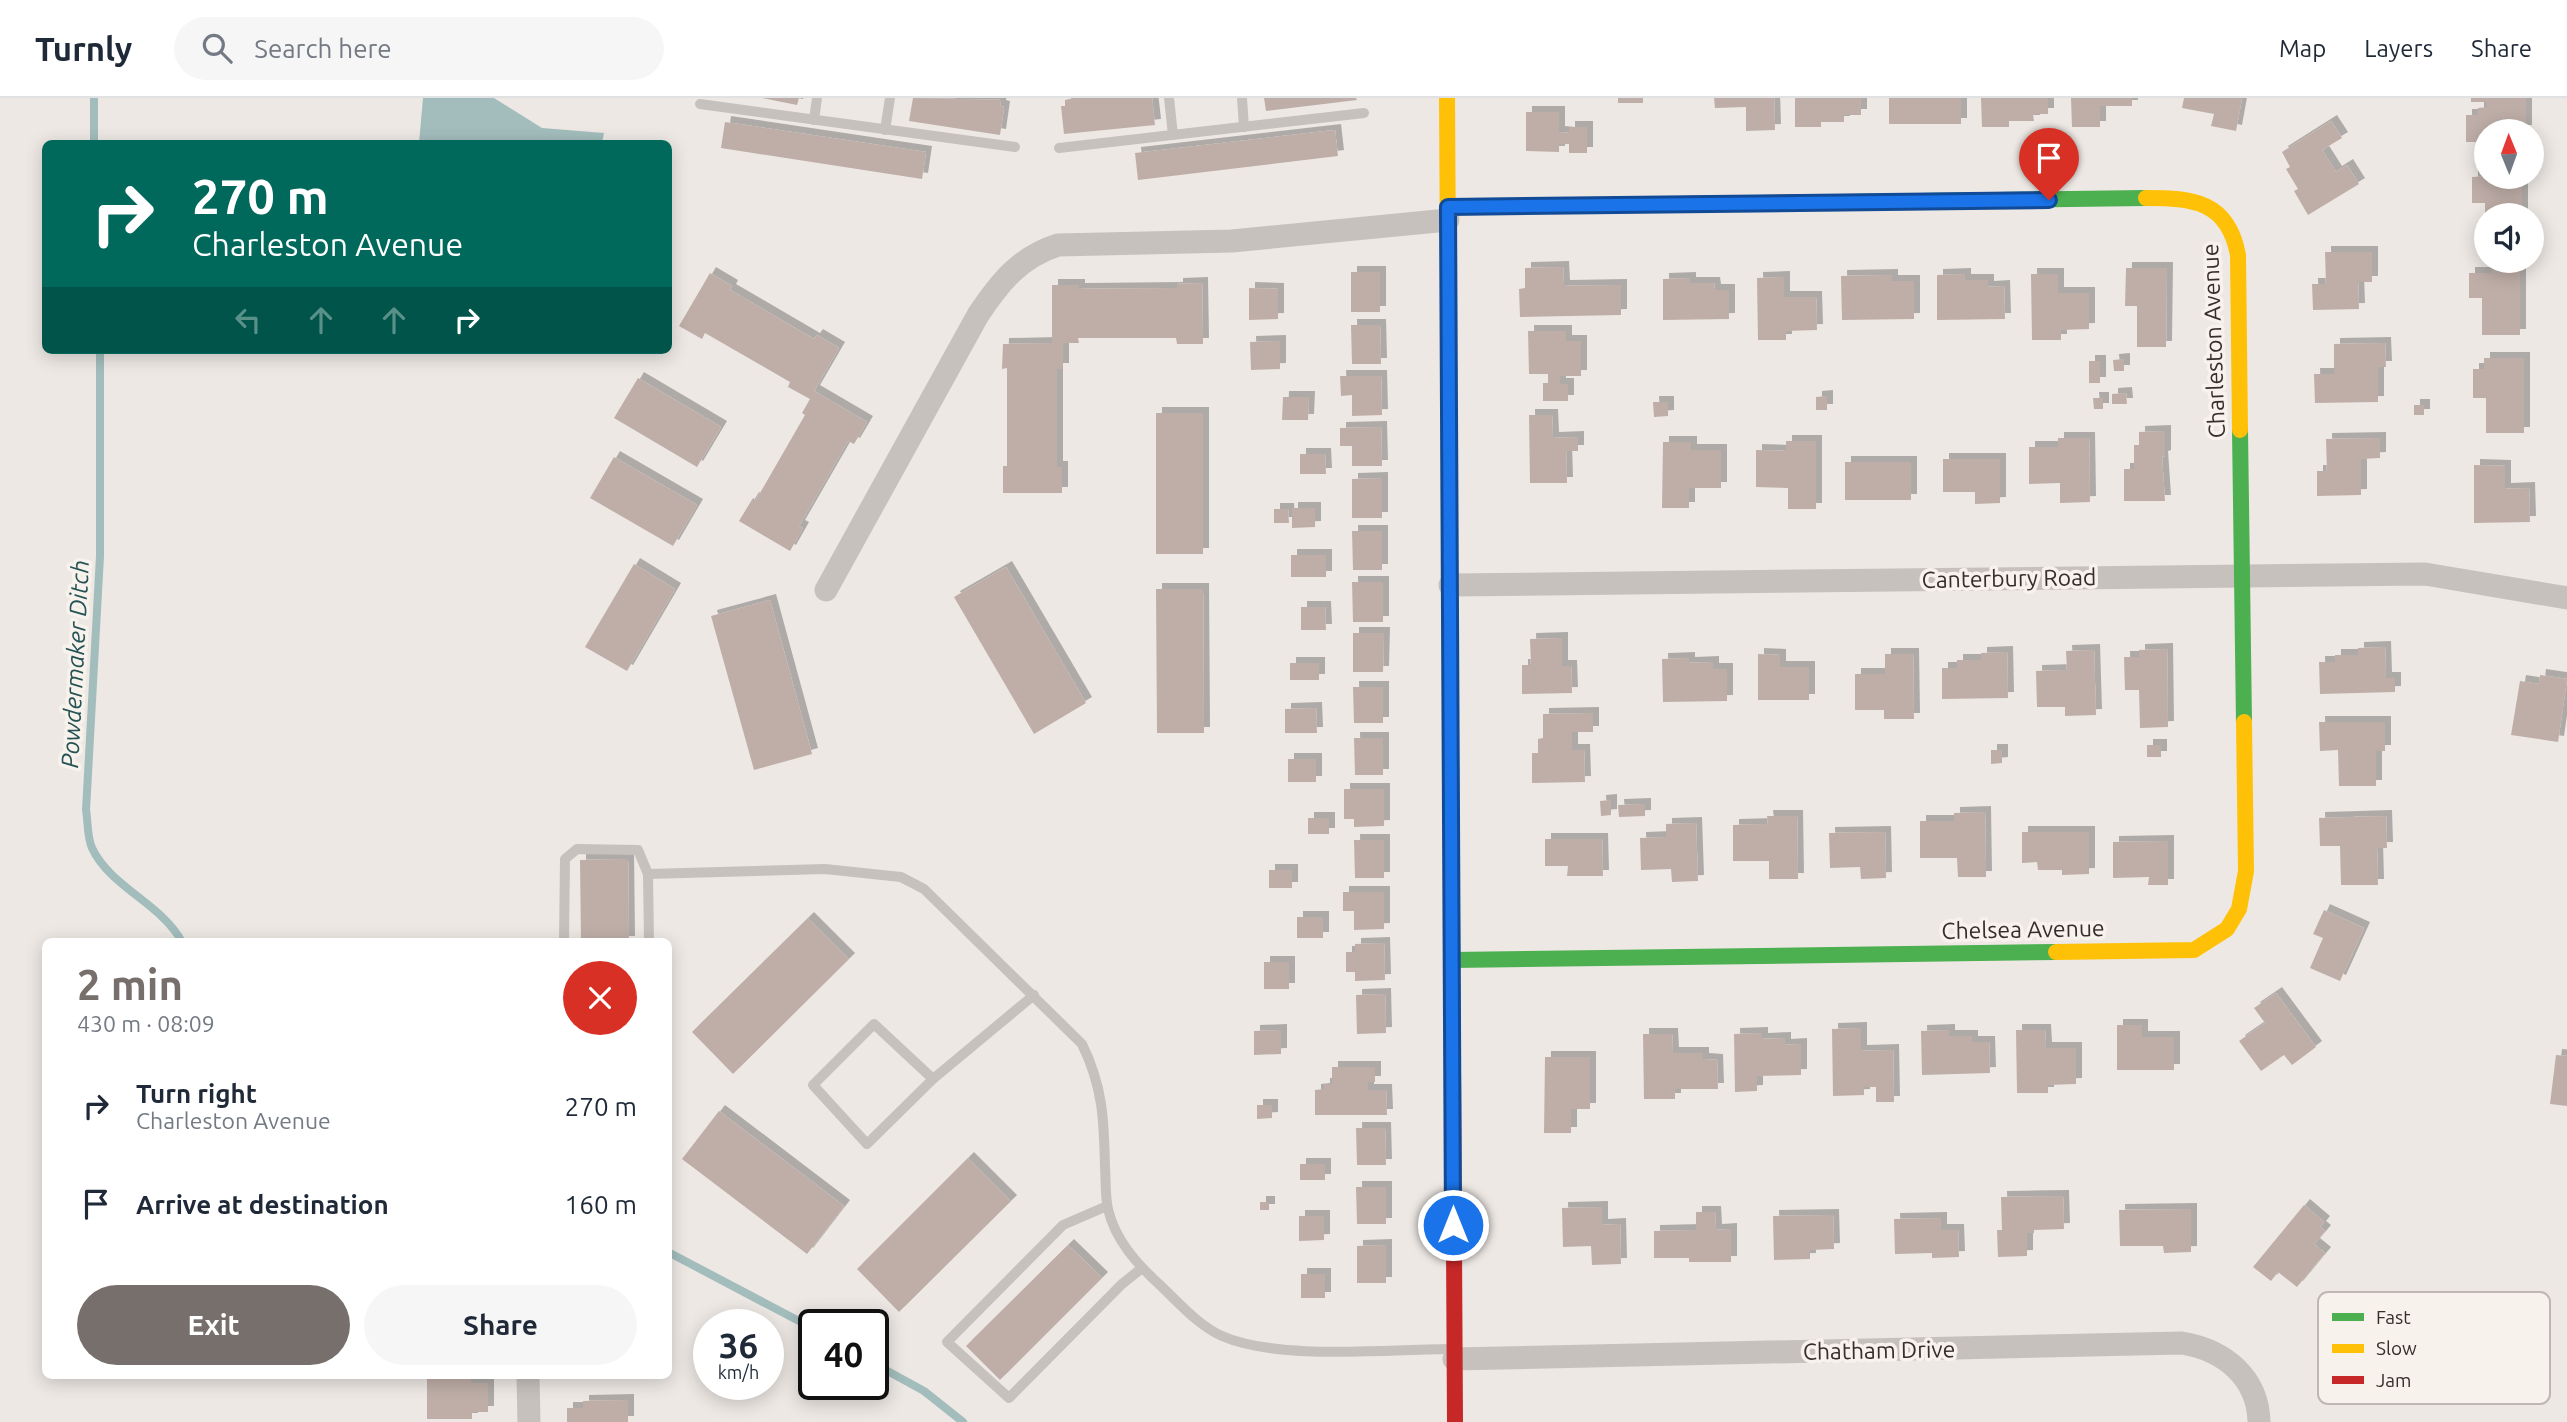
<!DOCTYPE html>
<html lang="en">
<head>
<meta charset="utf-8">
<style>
	body { margin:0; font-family:Ubuntu,sans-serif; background:#f6f6f7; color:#1f2937; height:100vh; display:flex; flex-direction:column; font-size:26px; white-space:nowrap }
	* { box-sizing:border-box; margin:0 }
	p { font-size:23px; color:#747a83 }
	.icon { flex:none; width:38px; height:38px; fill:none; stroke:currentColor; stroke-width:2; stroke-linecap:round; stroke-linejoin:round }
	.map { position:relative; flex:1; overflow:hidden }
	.panel { position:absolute; left:42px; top:840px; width:630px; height:441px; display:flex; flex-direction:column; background:#fff; border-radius:10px; box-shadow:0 4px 18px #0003 }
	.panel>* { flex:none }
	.top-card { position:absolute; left:42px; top:42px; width:630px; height:214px; border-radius:10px; box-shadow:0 4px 18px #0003; background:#00695c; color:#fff; overflow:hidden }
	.needle { width:46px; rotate:359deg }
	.fabs { position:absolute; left:2474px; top:21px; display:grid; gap:14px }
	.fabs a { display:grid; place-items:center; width:70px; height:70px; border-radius:50%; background:#fff; box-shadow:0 4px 18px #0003; font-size:35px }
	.speed { position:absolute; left:693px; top:1211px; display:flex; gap:14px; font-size:35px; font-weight:700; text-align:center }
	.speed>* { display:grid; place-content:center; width:91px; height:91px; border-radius:50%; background:#fff; box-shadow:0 4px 18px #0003; line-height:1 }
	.speed small { font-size:18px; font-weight:400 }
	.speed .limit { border:4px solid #111; border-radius:10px; background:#fff; color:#111 }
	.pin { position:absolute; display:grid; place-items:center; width:60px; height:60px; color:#fff; margin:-72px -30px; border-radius:50% 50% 50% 0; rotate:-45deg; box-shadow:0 0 7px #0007 }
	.pin .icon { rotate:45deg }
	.me { position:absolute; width:77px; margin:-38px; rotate:0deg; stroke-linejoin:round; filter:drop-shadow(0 0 5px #0008) }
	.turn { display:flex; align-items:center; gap:24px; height:147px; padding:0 35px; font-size:32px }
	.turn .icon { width:91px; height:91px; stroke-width:2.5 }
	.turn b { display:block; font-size:49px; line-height:60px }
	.lanes { display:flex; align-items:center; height:66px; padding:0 35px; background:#0003; justify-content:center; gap:35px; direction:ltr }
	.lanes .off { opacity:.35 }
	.round { display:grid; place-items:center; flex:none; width:74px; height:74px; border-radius:37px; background:#f6f6f7 }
	.head { display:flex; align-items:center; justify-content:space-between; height:119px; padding:0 35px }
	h1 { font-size:42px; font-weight:700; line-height:52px; color:#776f6c }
	.action { display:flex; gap:14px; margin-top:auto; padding:14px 35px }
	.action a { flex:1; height:80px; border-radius:42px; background:#776f6c; color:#fff; font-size:28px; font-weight:700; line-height:80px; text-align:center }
	.action a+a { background:#f6f6f7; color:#1f2937 }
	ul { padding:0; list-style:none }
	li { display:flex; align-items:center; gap:21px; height:98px; padding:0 35px }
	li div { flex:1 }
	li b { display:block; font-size:26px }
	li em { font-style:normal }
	header { display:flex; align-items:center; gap:42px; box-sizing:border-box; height:98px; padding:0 35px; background:#fff; border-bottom:2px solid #e0e1e3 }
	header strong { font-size:33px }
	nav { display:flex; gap:38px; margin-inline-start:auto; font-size:24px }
	.search { width:490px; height:63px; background:#f6f6f7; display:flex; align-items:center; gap:18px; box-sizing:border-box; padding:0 24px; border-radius:38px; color:#747a83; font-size:26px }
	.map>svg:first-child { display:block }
</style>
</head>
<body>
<header>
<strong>Turnly</strong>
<div class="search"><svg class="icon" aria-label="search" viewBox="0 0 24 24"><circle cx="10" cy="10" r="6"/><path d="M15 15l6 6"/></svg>Search here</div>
<nav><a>Map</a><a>Layers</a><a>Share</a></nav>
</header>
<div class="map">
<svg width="2567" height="1324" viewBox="0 0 2567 1324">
	<defs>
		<filter id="shadow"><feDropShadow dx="6" dy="-6" stdDeviation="0" flood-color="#0004"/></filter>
	</defs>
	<rect width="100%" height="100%" fill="#ede8e4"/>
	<path fill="#a2bdbc" d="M423 0H494L542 30 604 35 602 45H419Z"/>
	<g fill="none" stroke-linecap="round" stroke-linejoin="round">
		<g stroke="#a2bdbc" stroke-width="8">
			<path d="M94 0V46"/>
			<path d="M100 252V458L86 712C88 723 87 739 92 750 111 790 161 805 182 844"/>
			<path d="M668 1154 814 1231"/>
			<path d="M873 1265 924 1293 963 1324"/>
		</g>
	</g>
	<g fill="#bfaea8" filter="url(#shadow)">
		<path d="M762 0H799L797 7Z"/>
		<path d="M913 0 1001 2 1000 8 1004 9 1000 37 909 23Z"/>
		<path d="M1074 0H1152L1155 27 1064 36 1061 8H1065V2Z"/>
		<path d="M1264 0H1356L1357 2 1266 13Z"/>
		<rect x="1618" y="0" width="25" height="5"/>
		<path d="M1714 0H1774L1775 32 1746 33V9L1715 10Z"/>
		<path d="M1795 0H1861V17H1844V24H1821V29H1795Z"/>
		<rect x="1889" y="0" width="72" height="26"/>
		<path d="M1981 0H2048V16H2033L2034 23H2009V29H1982Z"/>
		<path d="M2071 0H2132V8H2100V29H2072Z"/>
		<path d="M2184 0H2242L2236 33 2211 28 2214 16 2182 10Z"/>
		<path d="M2471 0H2526V33H2487V44H2466V17H2478V10L2487 9V4H2471Z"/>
		<path d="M1526 14H1559V34L1569 35V29H1587V55H1569V46H1559V54L1526 53Z"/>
		<path d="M2331 23 2342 40 2322 52 2336 74 2347 67 2359 86 2308 117 2294 93 2298 91 2286 71 2290 69 2282 54Z"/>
		<path d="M725 24 926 54 922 81 721 50Z"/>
		<path d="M1335 32 1338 58 1138 82 1135 55Z"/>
		<path d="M2487 78 2522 79V117H2485V105H2472V79Z"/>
		<path d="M2325 154H2372V184H2358L2359 211 2313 212 2312 186H2326Z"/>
		<path d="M2492 163H2520V237H2482V200H2469V175H2492Z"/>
		<path d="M1563 169 1564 188 1621 187V217L1520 219 1519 191 1525 190V170Z"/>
		<path d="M2126 170H2167L2166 249H2137V208H2125Z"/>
		<rect x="1351" y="174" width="29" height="40"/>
		<path d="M710 175 732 188 730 192 814 241 817 237 839 250 814 293 867 324 854 346 848 343 799 428 803 430 790 453 739 423 753 400 756 402 805 317 802 315 810 301 788 289 790 284 705 235 702 241 679 228Z"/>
		<path d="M1965 176V182H1988V189L2004 188 2005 221 1937 222V177Z"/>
		<path d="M2031 176H2058V195H2089V231L2061 232V242H2032Z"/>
		<path d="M1892 177V183H1914V221L1842 222 1841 178Z"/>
		<path d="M1784 179V199H1816L1817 232 1786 233V242H1758L1757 180Z"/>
		<path d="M1690 180V185H1714L1715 192H1729V221L1663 222V181Z"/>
		<path d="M1202 185 1203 246H1177L1176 240H1078L1079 245H1063V271H1057V369H1062V395H1003V368H1007V270L1002 271 1003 246 1052 245V187H1079V191L1177 190V186Z"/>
		<path d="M1249 190 1278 191V221L1249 222Z"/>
		<path d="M1351 227H1380L1381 266H1352Z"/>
		<path d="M1528 233H1566V243H1581V278H1560V286H1568V303H1543V285H1548V276H1529Z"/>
		<path d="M1280 243V271L1251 272 1250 244Z"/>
		<path d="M2385 245 2386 269H2378V304L2315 305 2314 276H2334V246Z"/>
		<path d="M2484 260H2524V335H2486V300H2473V271H2484Z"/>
		<path d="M2124 261V273H2114L2113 262Z"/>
		<rect x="2089" y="263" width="11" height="22"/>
		<path d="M1340 278H1381L1382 317 1352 318V297L1341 298Z"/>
		<path d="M638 280 721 329 697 369 614 320Z"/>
		<path d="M2126 295 2127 306H2112V296Z"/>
		<path d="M1827 298V312H1816V299Z"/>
		<path d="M1283 299H1309L1308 322H1282Z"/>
		<path d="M2093 300H2103V311H2094Z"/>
		<path d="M1653 304H1668V318L1654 319Z"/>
		<rect x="2414" y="307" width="10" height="10"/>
		<rect x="1156" y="315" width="47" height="141"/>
		<path d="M1529 317H1552L1553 340 1578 339V353H1566L1567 385H1530Z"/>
		<path d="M1381 329 1382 368H1352V348H1340V330Z"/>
		<path d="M2165 333V358L2162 359 2165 403H2124V371H2134V347H2139V334Z"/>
		<path d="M2058 340H2089L2090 404 2060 405V385L2029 386V349H2058Z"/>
		<path d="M2380 340V360L2361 361V397L2317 398V373H2327L2326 341Z"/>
		<path d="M1786 343H1816V411H1788V390L1756 389V352L1786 353Z"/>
		<path d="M1663 344H1691V352H1721V390H1689V410H1662Z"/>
		<path d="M1300 356H1325L1326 376H1300Z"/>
		<path d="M614 359 697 407 673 448 590 400Z"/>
		<path d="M1943 361H2000V405L1975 406V394H1943Z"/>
		<rect x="1845" y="364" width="66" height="38"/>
		<path d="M2474 367 2505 368V391L2529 390 2530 424 2474 425Z"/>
		<path d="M1382 380V420H1352V381Z"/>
		<path d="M1292 410H1315V429L1292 430Z"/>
		<path d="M1274 411H1288L1289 425H1274Z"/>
		<path d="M1352 433H1382V472H1353Z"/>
		<rect x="1291" y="457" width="35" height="22"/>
		<path d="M634 466 675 491 627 573 585 549Z"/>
		<path d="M1006 469 1086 605 1034 636 954 499Z"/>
		<path d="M1352 484H1383V524H1353Z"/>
		<path d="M1156 491H1203L1204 635H1157Z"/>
		<path d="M770 502 812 656 754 672 711 518Z"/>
		<path d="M1301 509H1325L1326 532H1301Z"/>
		<path d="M1353 535H1384L1383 574H1353Z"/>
		<path d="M1562 540V568H1571L1572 595 1522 596V567H1531L1530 541Z"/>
		<path d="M2385 549 2386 580H2395V594L2320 596 2319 564H2335V557H2358V550Z"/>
		<path d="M2167 551 2168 629 2140 630 2139 592H2125L2124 559H2139V552Z"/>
		<path d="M2094 552 2096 617 2065 618V609H2037L2036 573 2067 572 2066 553Z"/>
		<path d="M2007 554 2008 600 1942 601V570H1957V562H1981V555Z"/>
		<path d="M1758 556 1780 557V569H1809V602H1758Z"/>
		<path d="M1885 556H1913L1914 621H1884V612H1855V576H1885Z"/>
		<path d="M1689 560V565L1713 564V571H1727V603L1663 604 1662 561Z"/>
		<rect x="1290" y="565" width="29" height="17"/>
		<path d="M2540 577 2567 581 2558 644 2511 637 2520 583 2539 586Z"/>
		<path d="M1353 589H1383V625H1354Z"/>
		<path d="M1316 610 1317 635H1285V611Z"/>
		<path d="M1593 615V634H1572V652H1584L1585 684 1532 685V655H1538V641L1543 640V616Z"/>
		<path d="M2319 624H2385V653H2376V688H2339L2338 652 2320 653Z"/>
		<path d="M1354 640H1383V677H1355Z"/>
		<rect x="2147" y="647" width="14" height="12"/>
		<path d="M1991 652H2002V665L1991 666Z"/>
		<rect x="1288" y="661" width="28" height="23"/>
		<path d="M1344 691H1384V728L1354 729V721H1344Z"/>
		<path d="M1611 702V717L1601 718 1600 703Z"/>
		<path d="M1645 706V718L1619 719 1618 707Z"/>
		<path d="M1985 714 1986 779H1958L1957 760H1920V723H1954V715Z"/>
		<path d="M1767 718H1797L1798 781H1769V763H1733V727L1768 726Z"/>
		<path d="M2386 718 2387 750H2377L2378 787H2341L2340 748H2320L2319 720Z"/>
		<rect x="1308" y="720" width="21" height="16"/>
		<path d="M1696 725 1698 783 1672 784 1671 771 1641 772 1640 740 1666 739V726Z"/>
		<path d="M1885 734 1886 780 1861 781 1860 769 1830 770 1829 735Z"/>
		<path d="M2022 734H2089V776L2062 777V772H2038L2037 764 2022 765Z"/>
		<path d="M1545 741H1602L1603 778H1567L1568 768H1545Z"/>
		<path d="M1354 742H1384V780H1355Z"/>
		<path d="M2168 743V787H2148L2149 779 2113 780V744Z"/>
		<path d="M628 761 629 844H581L580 762Z"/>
		<rect x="1269" y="772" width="23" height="18"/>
		<path d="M1343 794H1384V831L1354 832V813H1343Z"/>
		<path d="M2324 812 2364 830 2340 883 2310 870 2323 840 2313 836Z"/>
		<rect x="1297" y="819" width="26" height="21"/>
		<path d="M808 820 849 861 733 976 692 934Z"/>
		<path d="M1384 845 1385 882 1355 883V874H1346V854H1355V846Z"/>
		<rect x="1264" y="864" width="25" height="27"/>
		<path d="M2276 895 2316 949 2292 967 2284 957 2261 973 2239 943 2265 925 2254 910Z"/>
		<path d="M1385 896 1386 935 1357 936 1356 897Z"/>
		<path d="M2117 927H2142V939H2174V972H2117Z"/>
		<path d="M1861 930V953L1893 952 1894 1004H1876V989H1864V997L1833 998 1832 931Z"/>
		<path d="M1281 932V956L1254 957V933Z"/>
		<path d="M1949 932V938H1972V944H1989L1990 975 1922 977 1921 933Z"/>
		<path d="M2016 932H2045L2046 950H2076V986L2048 987V995H2017Z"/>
		<path d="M1762 935V941L1785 940V947L1801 946V977L1757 978V993L1735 994 1734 936Z"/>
		<path d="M1643 936H1672L1673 955H1703V961L1717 962 1718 991H1675V1001H1644Z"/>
		<path d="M2556 957 2567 958V1008L2550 1006Z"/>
		<path d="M1545 959H1590V1011H1571V1035H1544Z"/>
		<path d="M1332 969H1375V984H1368V992H1386L1387 1017H1315V992L1324 991V986H1332Z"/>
		<path d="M1257 1007H1272V1020L1257 1021Z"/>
		<path d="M719 1013 844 1108 807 1156 682 1061Z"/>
		<path d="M1356 1030H1385L1386 1067H1357Z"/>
		<path d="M968 1060 1011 1103 899 1214 857 1171Z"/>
		<rect x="1300" y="1066" width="25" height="16"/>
		<path d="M1356 1089H1386V1126H1357Z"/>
		<path d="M2063 1098 2064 1131 2034 1132V1135H2027V1158L1998 1159 1997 1132H2002L2001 1099Z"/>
		<rect x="1260" y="1104" width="9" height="8"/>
		<path d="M2304 1107 2324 1124 2320 1129 2325 1133 2314 1146 2325 1155 2297 1189 2278 1174 2271 1183 2253 1169Z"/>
		<path d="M1602 1109V1127L1620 1126 1621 1166 1592 1167 1591 1148 1563 1149 1562 1110Z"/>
		<path d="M2191 1111V1154L2164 1155 2163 1148H2120L2119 1112Z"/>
		<path d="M1696 1114H1715L1716 1132 1731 1131V1164H1689V1160H1654V1133L1696 1132Z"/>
		<path d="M1833 1117 1834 1151 1810 1152V1161L1774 1162 1773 1118Z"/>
		<path d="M1299 1118H1324V1142L1299 1143Z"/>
		<path d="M1941 1120V1132H1958L1959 1159 1932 1160V1155L1895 1156 1894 1121Z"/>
		<path d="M1068 1147 1102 1180 1000 1282 966 1248Z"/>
		<path d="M1386 1147V1185H1357V1148Z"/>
		<rect x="1301" y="1176" width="24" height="24"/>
		<path d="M2351 1203 2355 1213 2378 1204 2402 1264 2362 1280 2345 1236 2329 1242 2318 1216Z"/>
		<path d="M427 1278H471V1285H488V1314H472V1321H427Z"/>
		<path d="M628 1302V1324H567V1310H583V1303Z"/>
	</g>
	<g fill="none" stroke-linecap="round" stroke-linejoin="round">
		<g stroke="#c6c1bd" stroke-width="10">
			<path d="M1169 0 1173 37"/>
			<path d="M1242 0 1244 29"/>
			<path d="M700 6 1015 49"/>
			<path d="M814 22 817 0"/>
			<path d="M885 32 890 0"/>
			<path d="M1059 50 1364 15"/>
			<path d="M564 844 565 761 577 751 638 752 648 776"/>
			<path d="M649 844 648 776 825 771 901 779 924 791 1082 946C1103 989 1104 1022 1105 1069 1106 1082 1105 1098 1108 1111 1115 1142 1137 1166 1161 1188 1179 1205 1199 1228 1222 1238 1279 1263 1389 1251 1453 1251"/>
			<path d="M933 981 874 926 813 987 867 1046 933 981 1034 897"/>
			<path d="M1107 1108 1063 1127 947 1244 1009 1300 1122 1186 1142 1170"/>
		</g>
		<g stroke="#c6c1bd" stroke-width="23">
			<path d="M1450 487 2425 476 2567 500"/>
			<path d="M826 492 978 217C1000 184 1020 159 1058 147L1232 143 1448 122"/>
			<path d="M1454 1261 2182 1245C2224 1252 2258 1279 2259 1324"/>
			<path d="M528 1278 529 1324"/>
		</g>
		<g stroke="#4caf50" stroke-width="16">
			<path d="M1846 104 2146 100"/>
			<path d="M2240 332 2244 624"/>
			<path d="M1450 488 1453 973"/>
			<path d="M1452 862 2056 854"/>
		</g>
		<g stroke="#ffc107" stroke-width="16">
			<path d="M1447 0 1450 488"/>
			<path d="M2146 100C2193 100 2228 103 2238 157L2240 332"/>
			<path d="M2056 854 2194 852 2227 831 2239 811 2246 773 2244 624"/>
		</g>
		<g stroke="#c62828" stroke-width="16">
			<path d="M1448 109 1846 104"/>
			<path d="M1453 973 1455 1324"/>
		</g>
	</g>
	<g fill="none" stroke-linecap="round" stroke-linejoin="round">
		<defs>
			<path id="route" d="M1453 1127 1448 109 2049 102"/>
		</defs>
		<use href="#route" stroke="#114b97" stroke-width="18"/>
		<use href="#route" stroke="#1a73e8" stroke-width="12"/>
	</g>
	<g text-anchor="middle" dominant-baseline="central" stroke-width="7" stroke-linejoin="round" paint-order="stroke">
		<g font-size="23" fill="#372e2b" stroke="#f8f2ec">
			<text transform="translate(2213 243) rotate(-92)">Charleston Avenue</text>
			<text transform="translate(2009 480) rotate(-1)">Canterbury Road</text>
			<text transform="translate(2023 831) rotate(-1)">Chelsea Avenue</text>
			<text transform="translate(1879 1252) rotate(-1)">Chatham Drive</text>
		</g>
		<g font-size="24" font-style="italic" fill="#255254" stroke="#f8f2ec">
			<text transform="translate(75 566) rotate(-87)">Powdermaker Ditch</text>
		</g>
	</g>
	<rect x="2318" y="1194" width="232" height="112" rx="10" fill="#f8f2ec" stroke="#beb7b2" stroke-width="2"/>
	<rect x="2332" y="1215" width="32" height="8" fill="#4caf50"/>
	<rect x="2332" y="1246" width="32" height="9" fill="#ffc107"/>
	<rect x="2332" y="1278" width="32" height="8" fill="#c62828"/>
	<g font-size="19" fill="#372e2b">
		<text x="2376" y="1226">Fast</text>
		<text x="2376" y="1257">Slow</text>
		<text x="2376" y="1289">Jam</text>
	</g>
</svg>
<div class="fabs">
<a><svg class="needle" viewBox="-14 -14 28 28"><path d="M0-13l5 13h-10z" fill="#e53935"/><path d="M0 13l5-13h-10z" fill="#747a83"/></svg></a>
<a><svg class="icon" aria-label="sound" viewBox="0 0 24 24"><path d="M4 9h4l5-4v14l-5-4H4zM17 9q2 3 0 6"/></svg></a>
</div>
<div class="speed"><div>36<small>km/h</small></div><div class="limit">40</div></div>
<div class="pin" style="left:2049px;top:102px;background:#d93025"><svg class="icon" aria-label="arrive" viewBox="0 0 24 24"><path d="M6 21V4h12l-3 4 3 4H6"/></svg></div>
<svg class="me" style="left:1453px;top:1127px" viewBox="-20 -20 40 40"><circle r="17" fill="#1a73e8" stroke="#fff" stroke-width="3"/><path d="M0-11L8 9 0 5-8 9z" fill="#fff"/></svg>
<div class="top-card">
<div class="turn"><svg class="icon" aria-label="right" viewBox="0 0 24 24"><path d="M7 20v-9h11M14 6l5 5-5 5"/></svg><div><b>270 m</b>Charleston Avenue</div></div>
<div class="lanes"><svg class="icon off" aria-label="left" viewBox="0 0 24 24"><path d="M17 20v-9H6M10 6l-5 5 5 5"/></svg><svg class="icon off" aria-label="ahead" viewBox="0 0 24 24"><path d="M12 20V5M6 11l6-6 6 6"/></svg><svg class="icon off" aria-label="ahead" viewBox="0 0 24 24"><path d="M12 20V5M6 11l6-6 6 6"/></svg><svg class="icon" aria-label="right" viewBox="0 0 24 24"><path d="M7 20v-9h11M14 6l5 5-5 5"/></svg></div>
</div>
<section class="panel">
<div class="head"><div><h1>2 min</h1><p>430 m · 08:09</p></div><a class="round" style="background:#d93025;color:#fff"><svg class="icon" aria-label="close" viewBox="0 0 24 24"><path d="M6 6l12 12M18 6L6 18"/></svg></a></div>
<ul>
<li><svg class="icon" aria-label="right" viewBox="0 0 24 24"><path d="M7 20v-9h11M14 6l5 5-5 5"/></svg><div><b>Turn right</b><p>Charleston Avenue</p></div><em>270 m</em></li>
<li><svg class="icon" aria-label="arrive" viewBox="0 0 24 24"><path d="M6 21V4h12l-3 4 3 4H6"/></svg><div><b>Arrive at destination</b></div><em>160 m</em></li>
</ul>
<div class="action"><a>Exit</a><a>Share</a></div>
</section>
</div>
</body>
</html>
